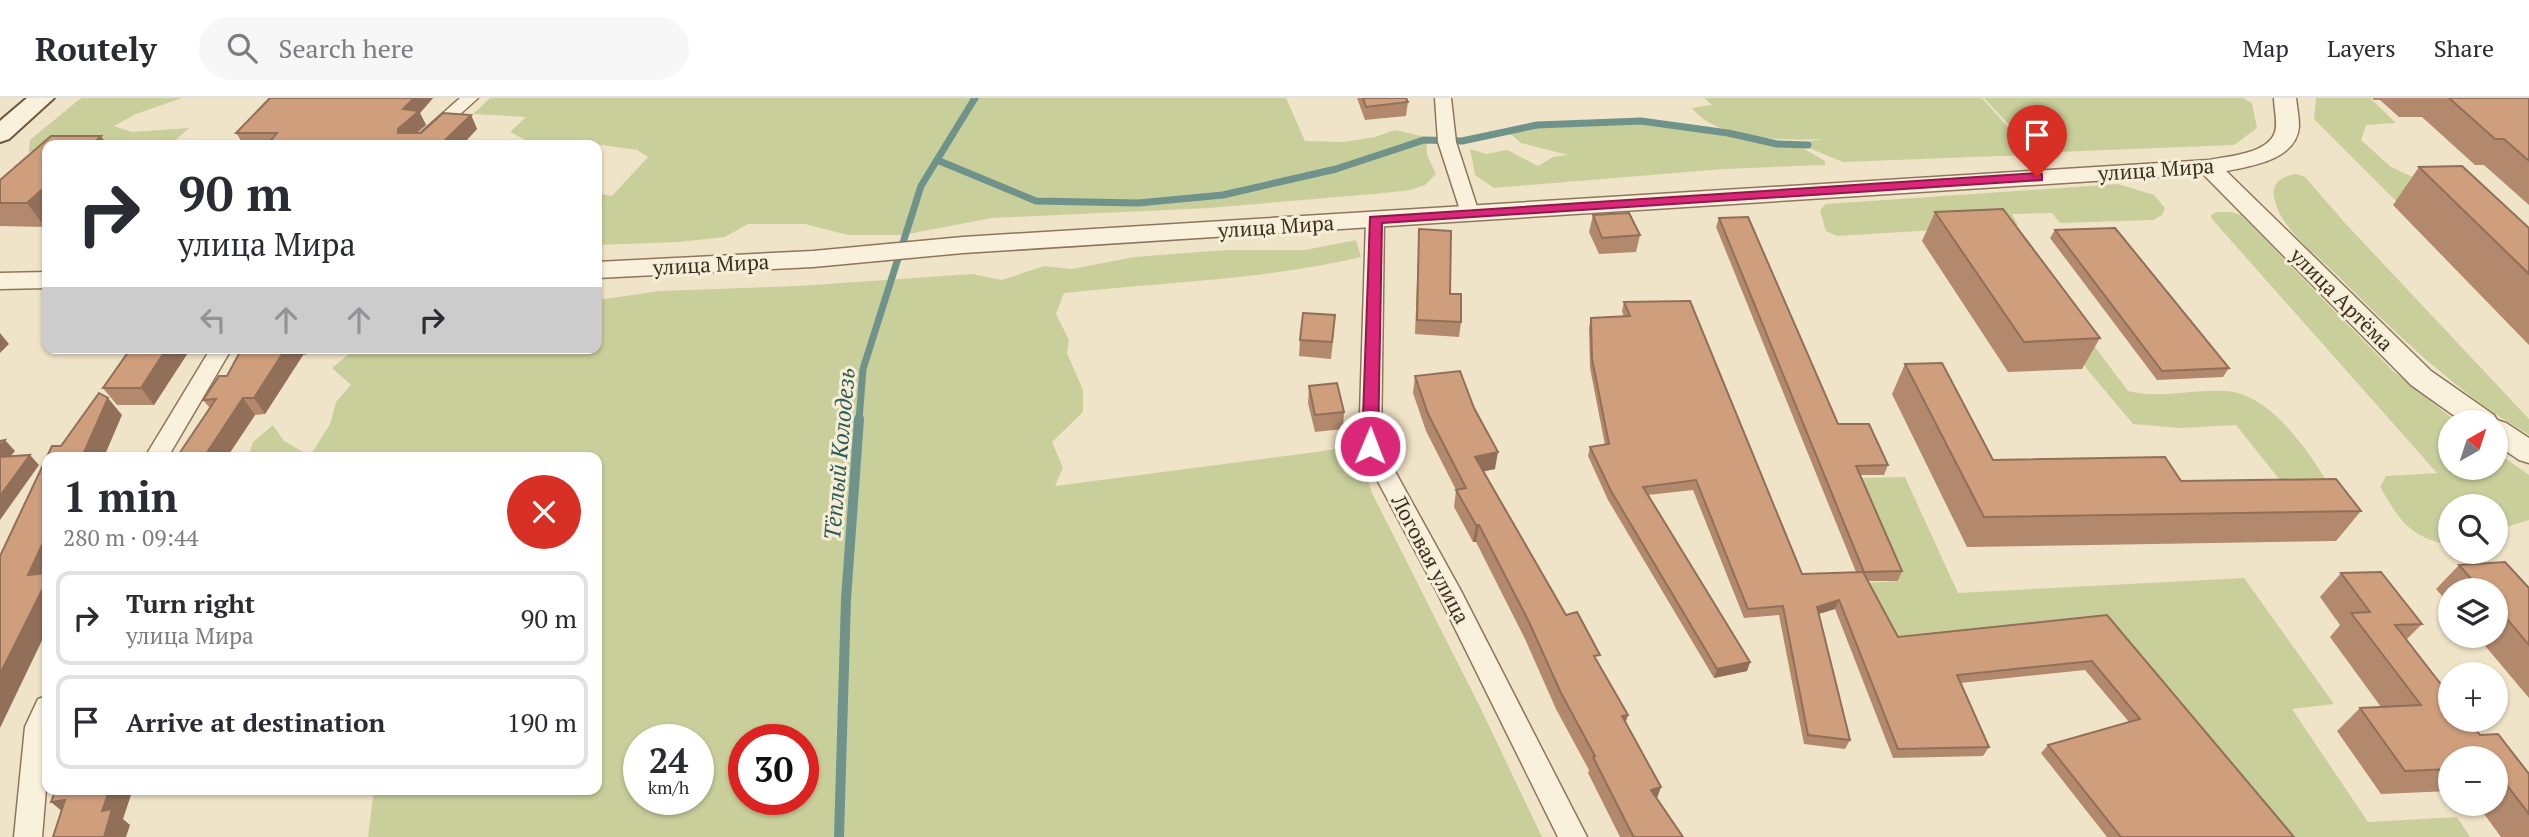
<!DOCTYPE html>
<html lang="en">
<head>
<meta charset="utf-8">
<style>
	body { margin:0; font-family:"PT Serif",serif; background:#f7f7f7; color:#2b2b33; height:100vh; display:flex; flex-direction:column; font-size:26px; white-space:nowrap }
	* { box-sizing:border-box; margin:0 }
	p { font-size:23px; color:#7c7c81 }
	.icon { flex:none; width:38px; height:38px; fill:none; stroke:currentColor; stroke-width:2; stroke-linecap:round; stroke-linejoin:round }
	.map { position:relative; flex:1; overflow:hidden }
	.drawer { position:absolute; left:42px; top:354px; width:560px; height:343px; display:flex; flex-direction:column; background:#fff; border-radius:14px; box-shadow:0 2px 5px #0004 }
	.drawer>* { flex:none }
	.guide { position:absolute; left:42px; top:42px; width:560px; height:214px; border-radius:14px; box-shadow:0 2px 5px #0004; background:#fff; color:#2b2b33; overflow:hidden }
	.needle { width:46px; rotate:39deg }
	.controls { position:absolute; left:2438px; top:312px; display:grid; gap:14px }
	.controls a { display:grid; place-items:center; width:70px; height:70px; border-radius:50%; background:#fff; box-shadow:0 2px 5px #0004; font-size:35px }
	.speed { position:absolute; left:623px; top:626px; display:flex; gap:14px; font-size:35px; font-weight:700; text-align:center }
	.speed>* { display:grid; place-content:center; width:91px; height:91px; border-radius:50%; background:#fff; box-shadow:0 2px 5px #0004; line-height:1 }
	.speed small { font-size:18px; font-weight:400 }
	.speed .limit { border:10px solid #d22; background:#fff; color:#111 }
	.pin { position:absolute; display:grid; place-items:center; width:60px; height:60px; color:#fff; margin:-72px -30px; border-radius:50% 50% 50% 0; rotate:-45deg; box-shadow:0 0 7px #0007 }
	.pin .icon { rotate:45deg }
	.me { position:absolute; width:77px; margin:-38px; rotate:1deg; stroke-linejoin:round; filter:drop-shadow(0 0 5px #0008) }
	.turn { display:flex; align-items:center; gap:24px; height:147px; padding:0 21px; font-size:32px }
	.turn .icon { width:91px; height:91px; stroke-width:2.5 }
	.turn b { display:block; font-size:49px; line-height:60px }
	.lanes { display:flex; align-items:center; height:66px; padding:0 21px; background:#0003; justify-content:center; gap:35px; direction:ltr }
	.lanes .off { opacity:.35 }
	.round { display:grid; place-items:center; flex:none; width:74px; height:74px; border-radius:37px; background:#f7f7f7 }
	.summary { display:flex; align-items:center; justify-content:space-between; height:119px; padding:0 21px }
	h1 { font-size:42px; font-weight:600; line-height:52px }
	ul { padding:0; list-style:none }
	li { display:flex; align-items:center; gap:21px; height:94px; margin:0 14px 10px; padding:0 7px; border:4px solid #e1e1e2; border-radius:14px }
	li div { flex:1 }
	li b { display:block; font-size:26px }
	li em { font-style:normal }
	header { display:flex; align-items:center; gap:42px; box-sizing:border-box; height:98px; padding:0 35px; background:#fff; border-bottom:2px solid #e1e1e2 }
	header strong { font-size:33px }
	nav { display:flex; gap:38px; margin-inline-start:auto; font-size:24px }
	.search { width:490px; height:63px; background:#f7f7f7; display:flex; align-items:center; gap:18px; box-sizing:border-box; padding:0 24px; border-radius:38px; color:#7c7c81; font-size:26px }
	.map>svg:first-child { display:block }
</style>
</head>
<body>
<header>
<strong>Routely</strong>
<div class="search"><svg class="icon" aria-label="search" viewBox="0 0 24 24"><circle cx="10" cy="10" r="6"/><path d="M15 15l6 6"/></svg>Search here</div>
<nav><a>Map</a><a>Layers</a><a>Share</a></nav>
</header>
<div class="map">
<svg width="2529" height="739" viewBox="0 0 2529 739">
	<rect width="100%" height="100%" fill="#f0e4c8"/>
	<g fill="#c9cf9b" fill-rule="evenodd">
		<path d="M81 0H182L136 16 114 28 132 34 189 30 170 47H47V52L29 54 30 42Z"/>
		<path d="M490 0H1286L1305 43 1344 44 1375 39 1395 32 1426 39 1427 57 1436 76 1425 87 1411 92 1374 96 1209 110 992 120 903 137H848L805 126H748L725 139 678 144 597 147V95L612 98 648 59 637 52 595 46 535 47 510 34 526 19 473 16Z"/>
		<path d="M1704 0H1982L2016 38 2027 57 1843 64 1797 45 1823 41C1786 43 1715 42 1692 10L1712 7Z"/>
		<path d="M1984 0H2243L2252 5 2257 30 2234 47 2029 55 2019 38Z"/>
		<path d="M2316 0H2370L2396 25 2366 27 2361 42 2391 69 2426 85 2400 107 2314 21Z"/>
		<path d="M1639 25 1726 37 1776 48 1801 49 1825 63V67L1724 71 1494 90 1475 77 1470 51 1486 56 1507 52 1538 68 1553 59 1568 57 1521 45 1508 34 1537 29Z"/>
		<path d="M2296 76 2305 79 2345 125 2529 321V337C2456 294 2396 236 2337 177 2315 155 2280 131 2274 99 2271 83 2284 78 2296 76Z"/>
		<path d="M2118 86 2154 97 2165 110 2162 117 2153 122 2060 125 2052 115 2012 116 2018 127 1837 138 1826 133 1820 112 1826 106 1841 105Z"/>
		<path d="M2217 114H2231L2241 117 2393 273 2457 324H2450V369H2496V354L2529 377V422L2496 432V408H2450V444C2443 446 2440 445 2434 443 2405 434 2395 414 2380 389L2386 378 2437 375 2211 120V117Z"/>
		<path d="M2008 133 2128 293C2160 301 2192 291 2225 293 2274 295 2317 365 2338 403L2287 391 2236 327 2181 330 2133 326 2087 271 1990 136Z"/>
		<path d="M1356 142 1361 159C1263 182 1163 184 1064 195L1056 216 1069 242 1067 255 1083 292V314L1052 344 1063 370 1055 388 1338 351 1361 359 1371 393 1481 611 1542 739H368L374 691H597V359H248L253 344 273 327 284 343 310 358 330 326 336 304 351 287 332 270 356 250H597V202L660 193 798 188 972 176 1002 182 1044 168 1072 171 1134 159 1226 152H1305ZM639 642H698V702H639ZM744 642H803V702H744Z"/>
		<path d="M1905 379 1958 495 2244 480 2334 606 2292 611 2368 724 2457 719 2470 739H2285L2101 523 1895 543 1862 485 1900 483 1856 380Z"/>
	</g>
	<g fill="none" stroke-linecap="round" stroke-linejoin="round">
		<g stroke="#6f938a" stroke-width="7">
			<path d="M937 62 1036 103 1138 105 1223 97 1336 71 1424 42 1462 43 1537 27 1641 23 1728 35 1777 46 1808 47"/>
			<path d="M859 322 863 271 921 88 975 0"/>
		</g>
		<path stroke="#6f938a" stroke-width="10" d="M839 739 846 501 859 321"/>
		<defs>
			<g id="minor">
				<path d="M460 0H478L426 47H407Z"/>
				<path d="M1435 0H1451L1456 44 1479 115 1477 119 1470 121 1461 115 1438 44Z"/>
				<path d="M1375 116 1384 122 1381 348 1461 493 1587 739H1558L1437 494 1359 348 1366 122Z"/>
				<path d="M211 250H232L168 359H145Z"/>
				<path d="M47 598V679L42 739H14L25 629 38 601Z"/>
			</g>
			<g id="tertiary">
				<path d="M2274 0H2296C2297 9 2299 19 2299 28 2297 62 2251 68 2226 73L2431 273 2494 317 2497 322 2506 325 2529 340V365L2519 362 2496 346V324H2463L2411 287 2203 76 963 155 813 169 597 180V164L813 153 963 139 2209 62C2228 58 2268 56 2275 34 2278 24 2274 11 2274 0Z"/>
				<path d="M47 174V190L0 191V175Z"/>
			</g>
			<path id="secondary" d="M27 0H54L9 41 0 44V23Z"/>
		</defs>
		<use href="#minor" stroke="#8d765c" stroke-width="3"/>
		<use href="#tertiary" stroke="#8d765c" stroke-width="3"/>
		<use href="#secondary" stroke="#6f573f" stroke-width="4"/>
		<use href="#minor" fill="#faf1dc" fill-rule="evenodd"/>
		<use href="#tertiary" fill="#faf1dc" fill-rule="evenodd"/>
		<use href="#secondary" fill="#faf1dc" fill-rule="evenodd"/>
	</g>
	<g fill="#b2896c">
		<path d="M270 0H433L420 15 426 27 417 35H421L471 17 477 31 462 47H244L236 35Z"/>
		<path d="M1357 0H1406L1408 4 1406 18 1365 22Z"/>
		<path d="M2372 0H2529V107L2484 67H2475L2422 19H2399L2380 2H2374Z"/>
		<path d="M51 38H101L107 47H47V127L45 129 0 128V82Z"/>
		<path d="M2419 69 2529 130V247L2393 107Z"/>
		<path d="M1935 114 2100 240 2082 271 2008 274 1922 143Z"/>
		<path d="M1593 117 1640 137 1636 154 1599 156 1589 134Z"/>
		<path d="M1719 120 1838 326 1888 367 1884 377H1861L1902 473 1898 483H1868L1898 539 2107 517 2294 739H2107L2041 655 2048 647 2129 624 2085 572 1960 585 1989 649 1983 658 1893 660 1835 511 1818 516 1850 642 1845 651 1804 646 1779 517 1744 520 1693 392 1648 397 1750 564 1747 573 1714 580 1608 402 1588 358 1590 349 1605 347 1590 270 1589 230 1591 220 1624 219 1622 213 1624 204 1802 476 1856 474 1716 129Z"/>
		<path d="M1419 131 1450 196 1461 224 1459 239 1415 236Z"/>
		<path d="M2055 132 2229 270 2223 279 2157 282 2050 140Z"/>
		<path d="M1334 234 1331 261 1299 258 1300 242Z"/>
		<path d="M131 250H191L154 307H117L103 290Z"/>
		<path d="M242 250H309L306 257H303L265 316 255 317 227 359H177L210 310 203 302 227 278Z"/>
		<path d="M1905 266 1993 362 2181 383 2361 413 2336 443 1967 449 1892 296Z"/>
		<path d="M1415 278 1495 371 1484 373 1566 517 1598 565 1625 625 1661 689 1657 700 1683 739H1620L1588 675 1589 672 1556 611 1525 541 1476 444H1473L1454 409 1456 392 1426 333 1413 295Z"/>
		<path d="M1309 288 1344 314 1343 331 1315 334 1308 305Z"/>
		<path d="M2459 467 2529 490V600L2476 537H2496V492H2450V507L2436 491Z"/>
		<path d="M2341 475 2422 526 2406 542 2480 637 2529 676V739H2501L2476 705H2496V660H2450V693L2381 696 2337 633 2360 610 2381 609 2330 539 2340 527 2320 499Z"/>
	</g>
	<g fill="#916f58">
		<path d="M414 0H433L420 15 426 27 405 45 398 35V31L403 11Z"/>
		<path d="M471 17 477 31 462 47H440Z"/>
		<path d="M101 38 107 47H91Z"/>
		<path d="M47 87V127L45 129 27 105Z"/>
		<path d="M0 235 9 246 0 255Z"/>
		<path d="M167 250H191L154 307 141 290Z"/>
		<path d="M286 250H298L303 257 265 316 254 300Z"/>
		<path d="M301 250H309L306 257Z"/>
		<path d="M108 300 122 317 104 359H82Z"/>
		<path d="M243 300 255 317 227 359H204Z"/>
		<path d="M5 342 15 353 2 369 0 367V349Z"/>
		<path d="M1498 354 1495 371 1472 376 1475 359Z"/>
		<path d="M30 357 39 367 0 422V398Z"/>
		<path d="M1476 427H1479L1476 444H1473Z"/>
		<path d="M47 436V532L0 630V576L28 477Z"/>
		<path d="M1839 502 1835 511 1812 518 1817 509Z"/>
		<path d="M1750 564 1747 573 1714 580 1717 571Z"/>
		<path d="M1628 617 1623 633 1622 618Z"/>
		<path d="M1661 689 1655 705 1651 692Z"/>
		<path d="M110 691H133L123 721 130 727 126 739H104L102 713Z"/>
		<path d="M65 702 70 720 51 704Z"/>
	</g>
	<g fill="#cf9f7d" stroke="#916f58" stroke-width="2">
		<path d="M270 0H414L403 11 419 13 398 31V35H421L443 15 471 17 440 47H267L277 35H236Z"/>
		<path d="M1363 0H1406L1408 4 1366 9Z"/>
		<path d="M2449 0H2529V63L2504 41H2495Z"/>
		<path d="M51 38H101L91 47H47V87L27 105H0V82Z"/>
		<path d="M2462 68 2529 130V176L2419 69Z"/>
		<path d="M2003 111 2100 240 2024 244 1935 114Z"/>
		<path d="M1629 115 1640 137 1602 140 1593 117Z"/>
		<path d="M1748 119 1838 326H1869L1888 367 1856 368 1902 473 1864 474 1719 120Z"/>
		<path d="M2115 130 2229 270 2162 273 2055 132Z"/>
		<path d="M1419 131 1451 133 1450 196H1461V224L1417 222Z"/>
		<path d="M1690 203 1802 476 1863 474 1898 539 2107 517 2294 739H2121L2048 647 2140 621 2092 563 1957 577 1989 649 1898 651 1839 502 1817 509 1850 642 1808 637 1783 508 1748 511 1696 382 1643 389 1750 564 1717 571 1611 393 1590 349 1609 346 1592 261 1591 220 1630 218 1624 204Z"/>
		<path d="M1303 215 1335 217 1332 244 1300 242Z"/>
		<path d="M131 250H167L141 290H103Z"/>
		<path d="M242 250H286L254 300H243L204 359H177L216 301 203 302 219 278H227Z"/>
		<path d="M1942 265 1993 362 2165 359 2181 383 2336 381 2361 413 1984 419 1905 266Z"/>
		<path d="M1460 273 1474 310 1498 354 1475 359 1566 517 1577 514 1600 557 1594 558 1628 617 1622 618 1661 689 1651 692 1683 739H1634L1629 730 1593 659 1595 658 1561 595 1529 524 1479 427H1476L1456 392 1466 390 1428 316 1415 278Z"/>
		<path d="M1337 285 1344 314 1315 317 1309 288Z"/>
		<path d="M99 295 108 300 82 359H47V436L28 477 47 475V482L0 576V458L52 348H61Z"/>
		<path d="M5 342 0 349V343Z"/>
		<path d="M30 357 0 398V359Z"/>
		<path d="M2505 464 2529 490V547L2496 508V492H2481L2459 467Z"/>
		<path d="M2381 474 2422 526 2395 527 2450 598V621H2468L2480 637 2498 636 2529 676V716L2496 673V660H2450V671L2405 673 2360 610 2421 607 2351 515 2370 514 2341 475Z"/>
		<path d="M56 691H110L102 713 112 711 104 739H53L65 702 51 704Z"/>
	</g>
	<path fill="#db2777" stroke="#8e194d" stroke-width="2" d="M2037 75 2042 76V82L1382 125 1378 348 1370 353 1362 348 1370 119Z"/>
	<g text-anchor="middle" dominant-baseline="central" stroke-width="6" stroke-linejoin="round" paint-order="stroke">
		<g font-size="21" fill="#3d2e20" stroke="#f7eed8">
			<text transform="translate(2156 71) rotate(-4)">улица Мира</text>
			<text transform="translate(1276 128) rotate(-4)">улица Мира</text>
			<text transform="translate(711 166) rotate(-3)">улица Мира</text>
			<text transform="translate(2342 201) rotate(45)">улица Артёма</text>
			<text transform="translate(1431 461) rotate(62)">Логовая улица</text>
		</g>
		<g font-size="23" font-style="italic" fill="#2f5d5a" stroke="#f7eed8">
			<text transform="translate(839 356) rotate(-85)">Тёплый Колодезь</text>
		</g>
	</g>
</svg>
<div class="controls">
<a><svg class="needle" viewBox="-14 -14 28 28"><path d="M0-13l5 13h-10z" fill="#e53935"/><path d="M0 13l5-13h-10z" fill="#7c7c81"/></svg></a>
<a><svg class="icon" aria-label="search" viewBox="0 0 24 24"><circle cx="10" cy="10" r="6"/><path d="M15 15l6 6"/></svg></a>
<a><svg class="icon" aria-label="layers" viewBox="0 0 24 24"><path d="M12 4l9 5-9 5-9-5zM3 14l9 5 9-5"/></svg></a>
<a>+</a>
<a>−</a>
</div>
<div class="speed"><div>24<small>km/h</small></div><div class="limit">30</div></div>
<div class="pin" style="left:2037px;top:79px;background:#d93025"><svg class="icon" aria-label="arrive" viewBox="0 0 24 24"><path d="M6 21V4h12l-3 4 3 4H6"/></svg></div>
<svg class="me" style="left:1370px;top:348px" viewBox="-20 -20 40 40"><circle r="17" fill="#db2777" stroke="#fff" stroke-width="3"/><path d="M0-11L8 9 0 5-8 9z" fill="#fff"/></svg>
<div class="guide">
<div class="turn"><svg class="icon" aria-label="right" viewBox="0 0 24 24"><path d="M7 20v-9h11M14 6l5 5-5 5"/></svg><div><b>90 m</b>улица Мира</div></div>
<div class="lanes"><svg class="icon off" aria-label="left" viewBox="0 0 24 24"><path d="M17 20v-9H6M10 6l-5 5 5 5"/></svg><svg class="icon off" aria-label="ahead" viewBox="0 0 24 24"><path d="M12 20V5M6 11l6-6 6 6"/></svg><svg class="icon off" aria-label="ahead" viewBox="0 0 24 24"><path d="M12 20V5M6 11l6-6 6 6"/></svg><svg class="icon" aria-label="right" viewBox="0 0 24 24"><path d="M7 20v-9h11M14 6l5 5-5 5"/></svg></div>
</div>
<section class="drawer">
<div class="summary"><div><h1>1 min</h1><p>280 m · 09:44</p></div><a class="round" style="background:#d93025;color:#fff"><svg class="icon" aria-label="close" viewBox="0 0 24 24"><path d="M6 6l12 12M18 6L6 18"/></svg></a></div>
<ul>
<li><svg class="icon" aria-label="right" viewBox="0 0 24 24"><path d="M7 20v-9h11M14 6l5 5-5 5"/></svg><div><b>Turn right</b><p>улица Мира</p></div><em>90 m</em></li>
<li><svg class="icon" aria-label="arrive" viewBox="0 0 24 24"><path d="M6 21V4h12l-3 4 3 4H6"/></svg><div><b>Arrive at destination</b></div><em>190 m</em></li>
</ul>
</section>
</div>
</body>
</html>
